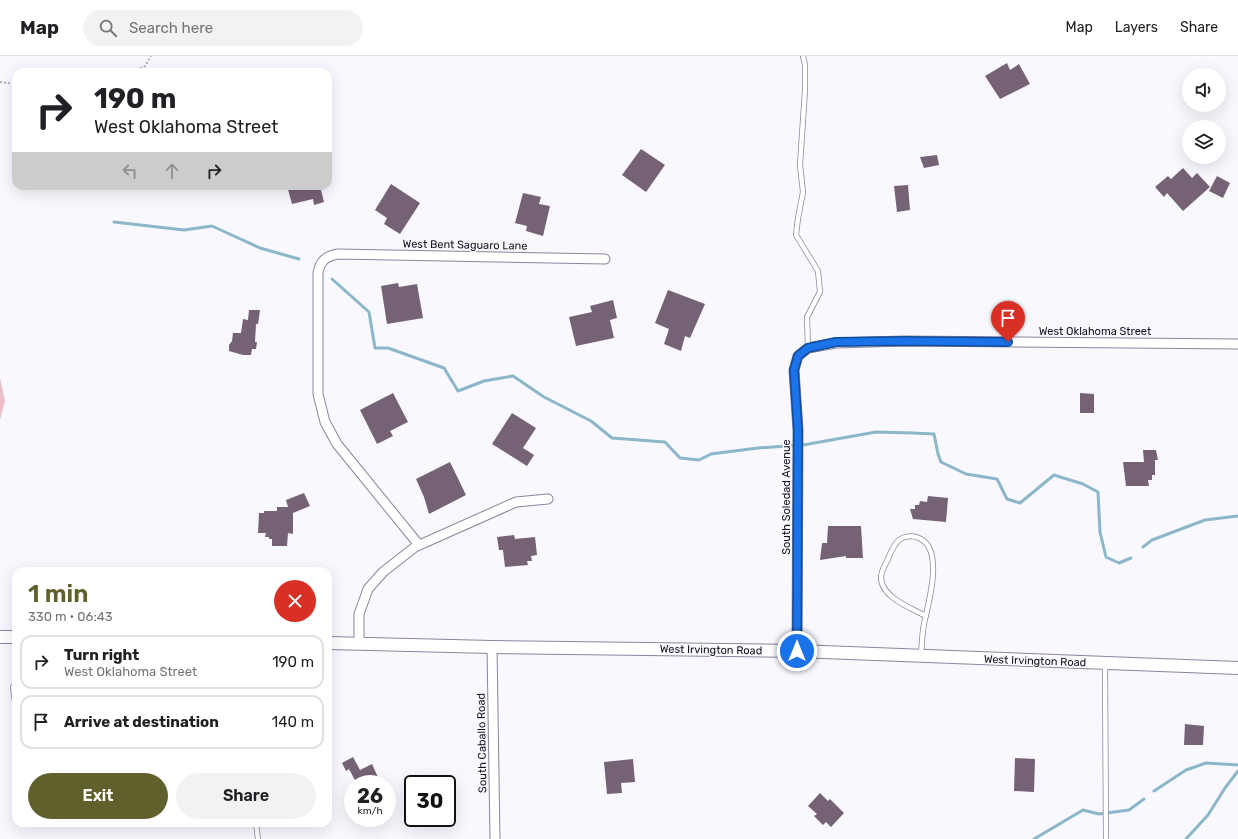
<!DOCTYPE html>
<html lang="en">
<head>
<meta charset="utf-8">
<style>
	body { margin:0; font-family:Rubik,sans-serif; background:#f2f2f2; color:#202124; height:100vh; display:flex; flex-direction:column; font-size:15px; white-space:nowrap }
	* { box-sizing:border-box; margin:0 }
	p { font-size:13px; color:#757577 }
	.icon { flex:none; width:22px; height:22px; fill:none; stroke:currentColor; stroke-width:2; stroke-linecap:round; stroke-linejoin:round }
	.map { position:relative; flex:1; overflow:hidden }
	.panel { position:absolute; left:12px; top:511px; width:320px; height:260px; display:flex; flex-direction:column; background:#fff; border-radius:12px; box-shadow:0 4px 16px #0002 }
	.panel>* { flex:none }
	.guide { position:absolute; left:12px; top:12px; width:320px; height:122px; border-radius:12px; box-shadow:0 4px 16px #0002; background:#fff; color:#202124; overflow:hidden }
	.buttons { position:absolute; left:1182px; top:12px; display:grid; gap:8px }
	.buttons a { display:grid; place-items:center; width:44px; height:44px; border-radius:50%; background:#fff; box-shadow:0 4px 16px #0002; font-size:20px }
	.speed { position:absolute; left:344px; top:719px; display:flex; gap:8px; font-size:20px; font-weight:700; text-align:center }
	.speed>* { display:grid; place-content:center; width:52px; height:52px; border-radius:50%; background:#fff; box-shadow:0 4px 16px #0002; line-height:1 }
	.speed small { font-size:10px; font-weight:400 }
	.speed .limit { border:2px solid #111; border-radius:6px; background:#fff; color:#111 }
	.pin { position:absolute; display:grid; place-items:center; width:34px; height:34px; color:#fff; margin:-41px -17px; border-radius:50% 50% 50% 0; rotate:-45deg; box-shadow:0 0 4px #0007 }
	.pin .icon { rotate:45deg }
	.me { position:absolute; width:44px; margin:-22px; rotate:0deg; stroke-linejoin:round; filter:drop-shadow(0 0 3px #0008) }
	.turn { display:flex; align-items:center; gap:14px; height:84px; padding:0 16px; font-size:18px }
	.turn .icon { width:52px; height:52px; stroke-width:2.5 }
	.turn b { display:block; font-size:28px; line-height:34px }
	.lanes { display:flex; align-items:center; height:38px; padding:0 16px; background:#0003; justify-content:center; gap:20px; direction:ltr }
	.lanes .off { opacity:.35 }
	.round { display:grid; place-items:center; flex:none; width:42px; height:42px; border-radius:21px; background:#f2f2f2 }
	.head { display:flex; align-items:center; justify-content:space-between; height:68px; padding:0 16px }
	h1 { font-size:24px; font-weight:600; line-height:30px; color:#60602d }
	.action { display:flex; gap:8px; margin-top:auto; padding:8px 16px }
	.action a { flex:1; height:46px; border-radius:24px; background:#60602d; color:#fff; font-size:16px; font-weight:600; line-height:46px; text-align:center }
	.action a+a { background:#f2f2f2; color:#202124 }
	ul { padding:0; list-style:none }
	li { display:flex; align-items:center; gap:12px; height:54px; margin:0 8px 6px; padding:0 8px; border:2px solid #e0e0e0; border-radius:12px }
	li div { flex:1 }
	li b { display:block; font-size:15px }
	li em { font-style:normal }
	header { display:flex; align-items:center; gap:24px; box-sizing:border-box; height:56px; padding:0 20px; background:#fff; border-bottom:1px solid #e0e0e0 }
	header strong { font-size:19px }
	nav { display:flex; gap:22px; margin-inline-start:auto; font-size:14px }
	.search { width:280px; height:36px; background:#f2f2f2; display:flex; align-items:center; gap:10px; box-sizing:border-box; padding:0 14px; border-radius:22px; color:#757577; font-size:15px }
	.map>svg:first-child { display:block }
</style>
</head>
<body>
<header>
<strong>Map</strong>
<div class="search"><svg class="icon" aria-label="search" viewBox="0 0 24 24"><circle cx="10" cy="10" r="6"/><path d="M15 15l6 6"/></svg>Search here</div>
<nav><a>Map</a><a>Layers</a><a>Share</a></nav>
</header>
<div class="map">
<svg width="1238" height="783" viewBox="0 0 1238 783">
	<rect width="100%" height="100%" fill="#f9f8fe"/>
	<path fill="#e9c0c9" d="M0 322 5 345 0 364Z"/>
	<g fill="none" stroke-linecap="round" stroke-linejoin="round">
		<g stroke="#8bb7c8" stroke-width="3">
			<path d="M114 166 184 174 212 170 260 192 299 203"/>
			<path d="M332 223 369 256 375 292H388L444 312 458 335 484 325 513 320 544 341 591 365 612 382 665 386 680 402 699 404 711 398 758 392 803 389 876 376 913 377 934 378 938 398 941 406 966 418 997 423 1007 443 1020 447 1054 419 1083 428 1098 436 1100 476 1106 501 1119 507 1131 502"/>
			<path d="M1143 491 1152 484 1205 464 1238 460"/>
			<path d="M1154 735 1186 714 1206 707 1238 709"/>
			<path d="M1034 783 1083 754 1099 758 1129 754 1144 743"/>
			<path d="M1186 783 1208 759 1225 732 1238 715"/>
		</g>
	</g>
	<g fill="#766275">
		<path d="M1007 7 1010 14 1019 8 1030 28 1000 43 985 20Z"/>
		<path d="M641 93 665 109 646 136 622 119Z"/>
		<path d="M937 99 939 109 924 112 920 101Z"/>
		<path d="M1183 112 1192 122 1197 117 1210 131 1183 155 1167 137 1164 141 1155 131 1168 120 1171 123Z"/>
		<path d="M1217 120 1230 127 1223 142 1209 135Z"/>
		<path d="M391 128 420 147 400 178 384 168 387 162 375 154Z"/>
		<path d="M908 129 910 154 897 156 894 130Z"/>
		<path d="M287 130H320L324 146 314 149 313 143 292 148Z"/>
		<path d="M523 137 541 141 539 148 550 150 543 180 526 175 527 170 515 167Z"/>
		<path d="M398 227 399 231 417 228 423 262 387 268 381 230Z"/>
		<path d="M668 234 705 248 690 282 685 280 681 295 664 288 669 273 655 267Z"/>
		<path d="M613 244 617 262 610 264 614 282 576 290 569 261 592 256 590 250Z"/>
		<path d="M249 254H260L258 268H256L255 286H257L256 293H252L251 299H243L229 295V289L232 285 233 277H241L243 263 248 264Z"/>
		<path d="M393 337 408 366 390 375 393 380 377 388 360 354Z"/>
		<path d="M1080 337 1094 338V357H1080Z"/>
		<path d="M512 357 536 372 523 392 534 399 527 410 492 388Z"/>
		<path d="M1143 394H1156L1158 404H1155V419H1152V424H1148L1149 430H1126L1123 406H1144Z"/>
		<path d="M450 406 466 439 429 458 424 441 416 423Z"/>
		<path d="M304 437 310 450 293 457V478L288 477 287 490H272V483H269V481H265L266 477H258L259 457H264V455H277V451H288L286 444Z"/>
		<path d="M928 440 948 442 946 466 913 463 910 453H915V449H919L920 445 927 446Z"/>
		<path d="M828 470H861L863 502H846V500L820 504 822 487H827Z"/>
		<path d="M514 479 515 483 535 481 537 499 531 500 532 505H527L528 509 505 511 503 494H499L497 481Z"/>
		<path d="M1185 668 1204 670 1203 689H1184Z"/>
		<path d="M353 701 360 714 372 708 381 728H357L349 713 346 715 342 707Z"/>
		<path d="M1015 702 1035 703 1034 736 1014 735Z"/>
		<path d="M633 703 635 726 621 727 622 737 607 738 604 706Z"/>
		<path d="M820 737 828 745 830 743 844 757 831 771 826 766 823 769 814 760 817 758 808 750Z"/>
	</g>
	<g fill="none" stroke-linecap="round" stroke-linejoin="round">
		<defs>
			<g id="lane">
				<path d="M803 0 805 9V34L800 109 803 136 798 162 796 179 818 215 820 236 807 261 808 292"/>
				<path d="M921 598C922 588 922 578 924 568 928 548 945 493 919 482 913 479 904 480 899 484 893 489 890 499 887 505 885 509 883 513 882 516 875 539 911 552 926 560"/>
				<path d="M1105 607 1106 783"/>
				<path d="M16 627 13 631 16 653"/>
				<path d="M256 767 258 783"/>
			</g>
			<g id="street">
				<path d="M419 489 337 388 325 366 318 338V217C320 205 326 200 338 198L605 203"/>
				<path d="M359 588V558L368 533 383 516 415 491 516 446 548 443"/>
				<path d="M492 591 495 783"/>
				<path d="M797 595 798 374 794 314 798 300 808 292 836 287 904 285 1238 288"/>
			</g>
			<g id="secondary">
				<path d="M0 581H16"/>
				<path d="M328 587 492 591 797 595 1238 612"/>
			</g>
		</defs>
		<use href="#lane" stroke="#8a859e" stroke-width="6"/>
		<use href="#street" stroke="#8a859e" stroke-width="11"/>
		<use href="#secondary" stroke="#8a859e" stroke-width="14"/>
		<g stroke="#aeadb4" stroke-width="2" stroke-dasharray="2 2" stroke-linecap="butt">
			<path d="M133 16 145 10 151 0"/>
			<path d="M0 26 16 28"/>
		</g>
		<use href="#lane" stroke="#fff" stroke-width="4.5"/>
		<use href="#street" stroke="#fff" stroke-width="9"/>
		<use href="#secondary" stroke="#fff" stroke-width="12"/>
	</g>
	<g fill="none" stroke-linecap="round" stroke-linejoin="round">
		<defs>
			<path id="route" d="M797 595 798 374 794 314 798 300 808 292 836 286 904 285 1008 286"/>
		</defs>
		<use href="#route" stroke="#114b97" stroke-width="10"/>
		<use href="#route" stroke="#1a73e8" stroke-width="7"/>
	</g>
	<g text-anchor="middle" dominant-baseline="central" stroke-width="3" stroke-linejoin="round" paint-order="stroke">
		<g font-size="11" fill="#14121c" stroke="#f9f8fe">
			<text transform="translate(465 189) rotate(1)">West Bent Saguaro Lane</text>
			<text x="1095" y="275">West Oklahoma Street</text>
			<text transform="translate(786 441) rotate(-90)">South Soledad Avenue</text>
			<text transform="translate(711 594) rotate(1)">West Irvington Road</text>
			<text transform="translate(1035 605) rotate(2)">West Irvington Road</text>
			<text transform="translate(482 687) rotate(-91)">South Caballo Road</text>
		</g>
	</g>
</svg>
<div class="buttons">
<a><svg class="icon" aria-label="sound" viewBox="0 0 24 24"><path d="M4 9h4l5-4v14l-5-4H4zM17 9q2 3 0 6"/></svg></a>
<a><svg class="icon" aria-label="layers" viewBox="0 0 24 24"><path d="M12 4l9 5-9 5-9-5zM3 14l9 5 9-5"/></svg></a>
</div>
<div class="speed"><div>26<small>km/h</small></div><div class="limit">30</div></div>
<div class="pin" style="left:1008px;top:286px;background:#d93025"><svg class="icon" aria-label="arrive" viewBox="0 0 24 24"><path d="M6 21V4h12l-3 4 3 4H6"/></svg></div>
<svg class="me" style="left:797px;top:595px" viewBox="-20 -20 40 40"><circle r="17" fill="#1a73e8" stroke="#fff" stroke-width="3"/><path d="M0-11L8 9 0 5-8 9z" fill="#fff"/></svg>
<div class="guide">
<div class="turn"><svg class="icon" aria-label="right" viewBox="0 0 24 24"><path d="M7 20v-9h11M14 6l5 5-5 5"/></svg><div><b>190 m</b>West Oklahoma Street</div></div>
<div class="lanes"><svg class="icon off" aria-label="left" viewBox="0 0 24 24"><path d="M17 20v-9H6M10 6l-5 5 5 5"/></svg><svg class="icon off" aria-label="ahead" viewBox="0 0 24 24"><path d="M12 20V5M6 11l6-6 6 6"/></svg><svg class="icon" aria-label="right" viewBox="0 0 24 24"><path d="M7 20v-9h11M14 6l5 5-5 5"/></svg></div>
</div>
<section class="panel">
<div class="head"><div><h1>1 min</h1><p>330 m · 06:43</p></div><a class="round" style="background:#d93025;color:#fff"><svg class="icon" aria-label="close" viewBox="0 0 24 24"><path d="M6 6l12 12M18 6L6 18"/></svg></a></div>
<ul>
<li><svg class="icon" aria-label="right" viewBox="0 0 24 24"><path d="M7 20v-9h11M14 6l5 5-5 5"/></svg><div><b>Turn right</b><p>West Oklahoma Street</p></div><em>190 m</em></li>
<li><svg class="icon" aria-label="arrive" viewBox="0 0 24 24"><path d="M6 21V4h12l-3 4 3 4H6"/></svg><div><b>Arrive at destination</b></div><em>140 m</em></li>
</ul>
<div class="action"><a>Exit</a><a>Share</a></div>
</section>
</div>
</body>
</html>
